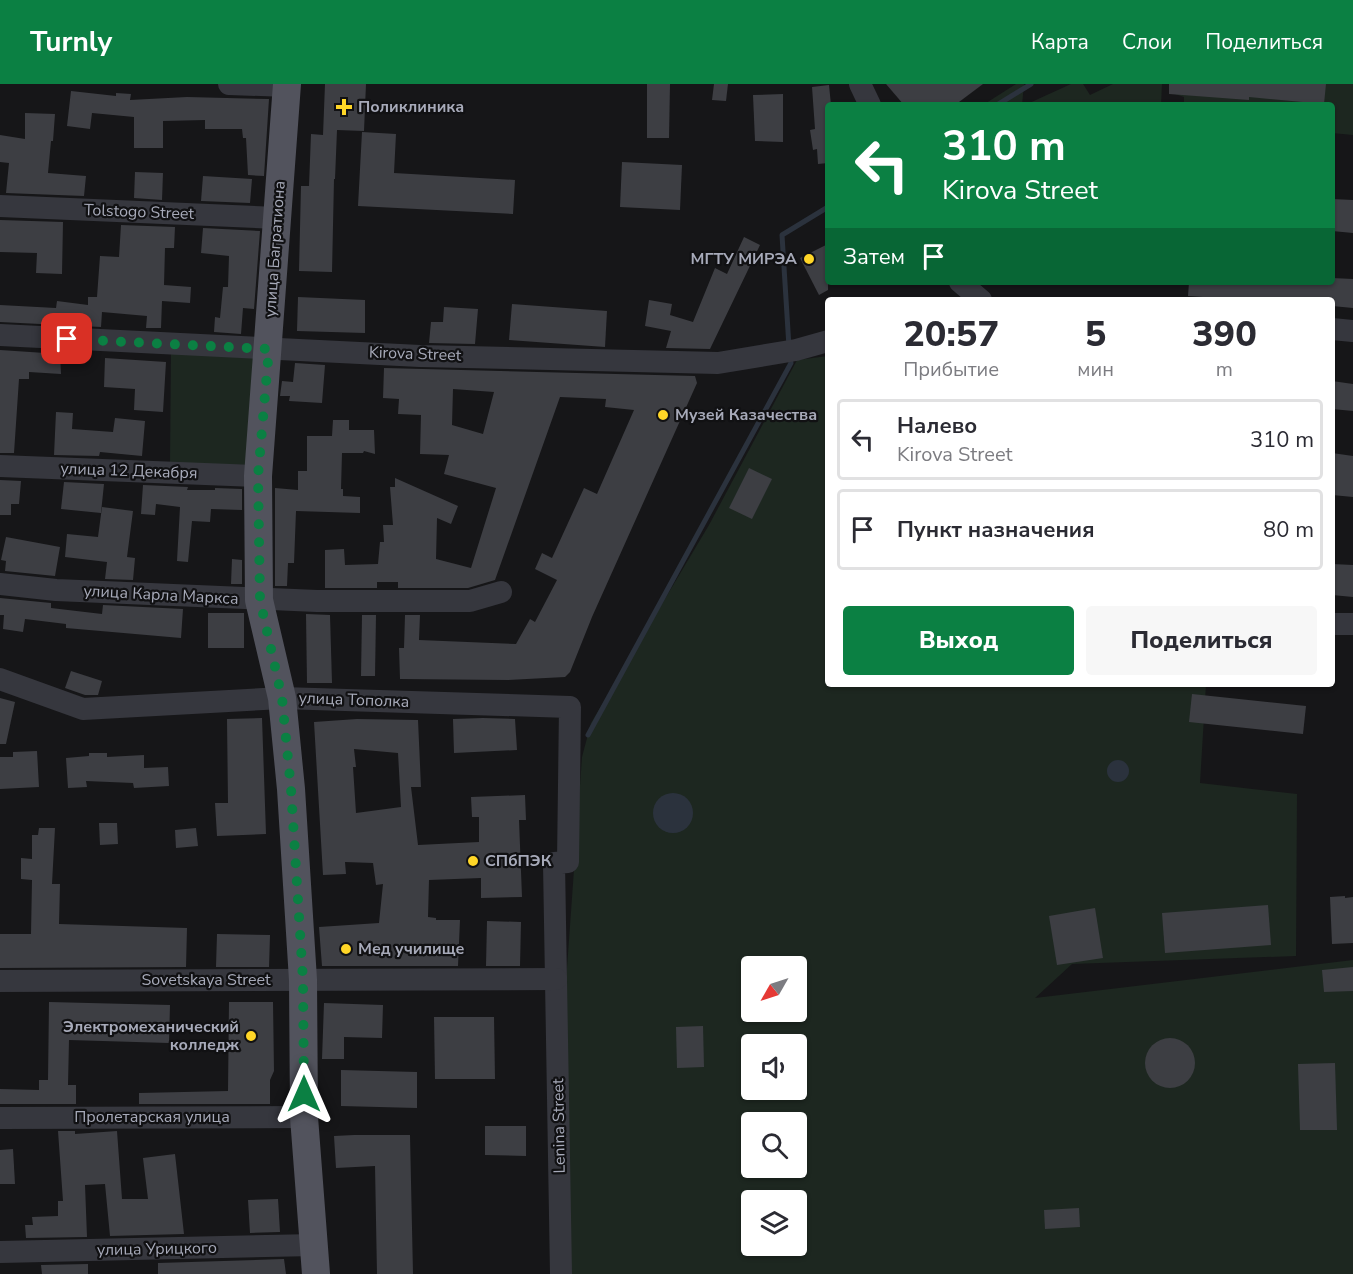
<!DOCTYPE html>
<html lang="ru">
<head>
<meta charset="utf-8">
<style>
	body { margin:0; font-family:"Nunito Sans",sans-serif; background:#f7f7f7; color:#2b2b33; height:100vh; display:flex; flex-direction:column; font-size:22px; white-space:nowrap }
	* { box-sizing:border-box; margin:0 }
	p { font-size:20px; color:#7c7c81 }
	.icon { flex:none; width:33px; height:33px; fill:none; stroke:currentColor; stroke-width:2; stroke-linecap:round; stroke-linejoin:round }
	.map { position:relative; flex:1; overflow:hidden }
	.drawer { position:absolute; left:825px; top:213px; width:510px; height:390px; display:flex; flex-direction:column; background:#fff; border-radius:6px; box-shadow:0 2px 4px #0004 }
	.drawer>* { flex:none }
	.guide { position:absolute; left:825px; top:18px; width:510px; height:183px; border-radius:6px; box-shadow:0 2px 4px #0004; background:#0b8043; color:#fff; overflow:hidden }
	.needle { width:39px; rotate:231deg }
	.controls { position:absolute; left:741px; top:872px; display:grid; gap:12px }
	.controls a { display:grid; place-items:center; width:66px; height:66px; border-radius:6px; background:#fff; box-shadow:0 2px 4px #0004; font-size:30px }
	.pin { position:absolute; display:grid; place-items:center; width:51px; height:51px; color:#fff; margin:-26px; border-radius:12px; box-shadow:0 3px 9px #0006 }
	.me { position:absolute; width:66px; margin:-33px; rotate:0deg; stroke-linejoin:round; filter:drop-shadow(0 0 4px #0008) }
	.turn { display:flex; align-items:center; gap:21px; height:126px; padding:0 18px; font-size:27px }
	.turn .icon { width:78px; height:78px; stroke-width:2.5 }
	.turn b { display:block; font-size:42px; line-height:51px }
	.then { display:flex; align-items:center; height:57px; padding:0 18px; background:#0003; gap:12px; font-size:22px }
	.eta { display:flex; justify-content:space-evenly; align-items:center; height:102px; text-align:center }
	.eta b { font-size:36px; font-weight:800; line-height:42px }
	.primary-button { display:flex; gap:12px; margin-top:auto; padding:12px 18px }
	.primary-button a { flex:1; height:69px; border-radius:6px; background:#0b8043; color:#fff; font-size:24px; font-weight:800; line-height:69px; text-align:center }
	.primary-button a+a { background:#f7f7f7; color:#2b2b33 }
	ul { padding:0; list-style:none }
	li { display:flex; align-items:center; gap:18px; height:81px; margin:0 12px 9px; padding:0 6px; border:3px solid #e1e1e2; border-radius:6px }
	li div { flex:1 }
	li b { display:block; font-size:22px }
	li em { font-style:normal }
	header { display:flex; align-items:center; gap:36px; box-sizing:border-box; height:84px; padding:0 30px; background:#0b8043; color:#fff }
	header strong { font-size:28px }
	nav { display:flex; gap:33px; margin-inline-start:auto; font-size:21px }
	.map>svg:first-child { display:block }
</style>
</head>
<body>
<header>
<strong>Turnly</strong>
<nav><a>Карта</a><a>Слои</a><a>Поделиться</a></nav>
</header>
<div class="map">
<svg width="1353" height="1190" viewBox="0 0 1353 1190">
	<rect width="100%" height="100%" fill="#161618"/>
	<g fill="#1d2720" fill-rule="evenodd">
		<path d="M1016 0H1024L1022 21H983Z"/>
		<path d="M1071 0H1083L1090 11 1113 0H1162L1161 21H1025Z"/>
		<path d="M1173 0H1353V51L1332 49V21H1184V13L1172 9Z"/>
		<path d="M171 269 253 270 251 381 170 380Z"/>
		<path d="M828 272V600H1206L1200 699 1297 710 1296 872 1072 880 1035 914 1353 876V1190H568L564 926 582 673 591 639 709 441 797 276ZM752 882H796V927H752ZM752 960H796V1005H752ZM752 1038H796V1083H752ZM752 1116H796V1161H752Z"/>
	</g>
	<g fill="#2b323d">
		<circle cx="1118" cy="687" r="11"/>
		<circle cx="673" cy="729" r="20"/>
	</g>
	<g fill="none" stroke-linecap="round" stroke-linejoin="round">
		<g stroke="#2b323d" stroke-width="5">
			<path d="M997 21 1031 0"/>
			<path d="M789 263 782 151 828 123"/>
			<path d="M588 651 791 279 790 272"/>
		</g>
	</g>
	<g fill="#3d3e43" fill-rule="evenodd">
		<path d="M325 0H366L364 47 337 46 335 95H334L332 188 299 187 301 102H309L311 50 323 51Z"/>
		<path d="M647 0H670L669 54H647Z"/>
		<path d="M714 0H728L726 17 712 16Z"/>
		<path d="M886 0H983L955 21H904Z"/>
		<path d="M1169 0H1326L1324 20 1249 13V16L1169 10Z"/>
		<path d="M829 1 831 21H828V79L818 80 817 65 813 66 810 46 815 45 812 3Z"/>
		<path d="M71 7 116 12V9L131 10 130 16 187 13 269 15 264 92 248 91 246 54H243L242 45H205V36L163 37V64H134V33L92 29 90 45 67 42Z"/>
		<path d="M783 10V58L755 57 753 11Z"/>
		<path d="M25 29 55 30 53 57H51L48 89 86 92 84 112 6 109 9 79 0 78V51L25 55Z"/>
		<path d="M362 48 396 50 394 89 515 96 513 130 358 122Z"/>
		<path d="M622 78 682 81 680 126 620 123Z"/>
		<path d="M135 88 163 89 162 116 134 114Z"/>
		<path d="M203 92 252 95 250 119 201 117Z"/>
		<path d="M1332 115 1353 116V149L1332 147Z"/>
		<path d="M0 136 63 138 62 190 36 189 37 169 0 168Z"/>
		<path d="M121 141 175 143 174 164H165L164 201 191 203 190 219 162 217 161 244H146L147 232 102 228 101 243 0 238V221L56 224 57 217 88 221V213H97L100 172 119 173Z"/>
		<path d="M203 144 260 147 254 225 243 224 241 250 214 248 215 233 220 234 223 203H228L229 172 201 169Z"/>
		<path d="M744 153 760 161 710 265 666 264 671 247 645 242 649 216 672 220 670 231 693 238 715 184 727 190Z"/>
		<path d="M828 160V206L819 211 800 174Z"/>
		<path d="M1332 194 1353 195V224L1332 222V216H1247L1188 212 1189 198H1332Z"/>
		<path d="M298 213 365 216V249L297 247Z"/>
		<path d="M512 220 607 227 605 263 509 256Z"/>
		<path d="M444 223 478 225 475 260 429 259 431 238H443Z"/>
		<path d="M0 266 60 270 61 290 29 288V295H19L14 369H0Z"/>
		<path d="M105 274 166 278 163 328 134 326 135 305 104 303Z"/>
		<path d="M295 279 325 281 322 319 289 317 290 312H280L282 297 293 298Z"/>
		<path d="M384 284 695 292 697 299 592 533 570 588 565 593 508 596 400 595 399 564H404L405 531H420L419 556 516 560 530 535 535 538 557 496 535 485 542 469 552 474 584 404 597 410 634 326 605 323 606 315 560 313 495 496 468 504H398V498H377V504H325V466L344 465 345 481 378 480 380 458H384L383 441H393L390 403H395V394L458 422 451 440 437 434 436 475 471 484 496 404 444 390 449 371 420 370 421 331 398 330 399 315 383 314ZM453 305 494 308 483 350 452 341Z"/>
		<path d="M1332 297 1353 300V327L1332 325Z"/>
		<path d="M56 328 73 329 72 345 113 348 115 334 145 337 142 372 100 368 99 372 54 371Z"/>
		<path d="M333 336H349V346H374L375 370 364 367 363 369H342L341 405H343V412L360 413V429L296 427 294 479H288L287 502H275V404L298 406V387H307V352H332Z"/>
		<path d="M1332 369 1353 372V413L1332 411Z"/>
		<path d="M749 384 772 395 752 435 729 424Z"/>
		<path d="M0 396 21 397 19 420H11V431H0Z"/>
		<path d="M64 398 104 400 101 429 61 425Z"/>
		<path d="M143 401 188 403 187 406H215V404L242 405V426L211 425 210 438 192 437 188 478 177 477 180 423 156 420 155 431 141 430Z"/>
		<path d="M102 423 133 427 127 473 135 474 133 496 105 495 107 478 65 473 67 450 98 453Z"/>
		<path d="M6 453 60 463 55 492 5 487 6 477 1 476Z"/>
		<path d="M232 475 242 476V500H231Z"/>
		<path d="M1332 480 1353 481V513L1332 511Z"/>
		<path d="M0 514 51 519V524L102 530 103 521 183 525 181 554 66 544V540L25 535 23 548 3 545 4 531H0Z"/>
		<rect x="208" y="529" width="36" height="35"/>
		<path d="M306 530 330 531 332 599H307Z"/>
		<path d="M362 531H376L375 592H361Z"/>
		<path d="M71 587 102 597 98 611H85L65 604Z"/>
		<path d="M1192 610 1306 622 1303 650 1189 638Z"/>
		<path d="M0 614 15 618 6 660H0Z"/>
		<path d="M262 634 266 750 217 752 215 719H228L227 635Z"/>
		<path d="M483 634 515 635 517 666 454 669 453 635Z"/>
		<path d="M357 635 418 636 421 703H411L418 761 479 758V733H472L471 713 525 711 526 736H519L522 813 481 814V794L429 796 428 833 436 834V836H460L458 882H322L319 843 379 839 383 800 376 801 373 779 345 778 346 790 323 791 314 638ZM354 665 398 669 401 723 356 729 353 683H356Z"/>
		<path d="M37 667 39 703 0 705V673H13V668Z"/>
		<path d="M89 669H107V673L144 671V684L168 683 169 702 134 704 133 699 86 697 87 703 68 704 66 674 89 672Z"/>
		<path d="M99 739H117L118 760 100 761Z"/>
		<path d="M39 744H55L52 800H60L59 840 187 844 186 883 0 884V850H31L32 796 21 795V774L32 775V751H38Z"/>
		<path d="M196 744 198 762 176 764 175 746Z"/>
		<path d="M1345 812V814L1353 813V859L1332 860 1330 813Z"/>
		<path d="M1268 821 1271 861 1165 869 1162 829Z"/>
		<path d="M1095 824 1103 874 1057 881 1049 832Z"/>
		<path d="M487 837 521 838 520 882H486Z"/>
		<path d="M217 850 270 851 269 883H216Z"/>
		<path d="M1353 883V907L1324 908 1322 886Z"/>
		<path d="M49 918 170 921 169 959 69 956 68 1001H76V1020H0V1005L39 1006V996H48Z"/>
		<path d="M229 918H273L274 987 270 996V1020H139V1009L228 1007Z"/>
		<path d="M324 919 383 921 382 954 344 953V975H322Z"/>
		<path d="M434 933H494L495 995H435Z"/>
		<path d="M703 942 704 983 677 984 676 943Z"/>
		<circle cx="1170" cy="979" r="25"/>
		<path d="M1335 979 1337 1046H1300L1298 980Z"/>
		<path d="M341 986 417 988V1024L341 1022Z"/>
		<path d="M485 1042H526V1072L485 1071Z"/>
		<path d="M58 1047H75V1050L117 1047 122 1115H148L143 1074 175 1070 184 1150 110 1152 105 1100 85 1101 87 1153 26 1154 25 1141H33L32 1133 58 1132V1117H63Z"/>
		<path d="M354 1051H410L413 1190H377L375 1082 336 1084 334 1052Z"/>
		<path d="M13 1065 15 1100H0V1066Z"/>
		<path d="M278 1115 280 1148 250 1149 248 1116Z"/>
		<path d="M1079 1124 1080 1143 1045 1145 1044 1126Z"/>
		<path d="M284 1175 286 1190H158V1179Z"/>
		<path d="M88 1180V1190H42L41 1181Z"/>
	</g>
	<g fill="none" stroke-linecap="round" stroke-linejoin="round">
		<g stroke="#36373e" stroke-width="22">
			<path d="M229 0 287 2"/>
			<path d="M860 0 870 21"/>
			<path d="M0 122 277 134"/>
			<path d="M960 198 981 216"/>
			<path d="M1332 245 1353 247"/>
			<path d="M0 251 420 272 718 279 796 266 828 257"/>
			<path d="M0 382 258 392"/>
			<path d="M0 500 56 506 317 517H470L501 508"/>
			<path d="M1332 540H1353"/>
			<path d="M0 595 83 625 282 614 570 623 568 778 554 779 561 1190"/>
			<path d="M0 897 556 895"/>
			<path d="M0 1034 304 1033"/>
			<path d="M0 1168 315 1161"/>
		</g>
		<path stroke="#52535d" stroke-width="28" d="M287 0 258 392 259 516 282 614 291 705 303 896 304 1033 316 1190"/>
	</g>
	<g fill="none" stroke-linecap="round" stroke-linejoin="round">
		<path stroke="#0b8043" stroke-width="10" stroke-dasharray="0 18" d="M67 255 269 265 258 392 260 516 282 614 291 705 303 896 304 1010"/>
	</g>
	<g fill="#ffd627" stroke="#111113" stroke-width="2">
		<path d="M341 14h6v6h6v6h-6v6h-6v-6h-6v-6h6z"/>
		<circle cx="809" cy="175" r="6"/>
		<circle cx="663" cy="331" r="6"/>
		<circle cx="473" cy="777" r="6"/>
		<circle cx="346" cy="865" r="6"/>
		<circle cx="251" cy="952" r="6"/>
	</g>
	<g text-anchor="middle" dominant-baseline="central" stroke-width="4.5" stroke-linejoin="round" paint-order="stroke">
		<g font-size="16" font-weight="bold" fill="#a7aab9" stroke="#111113" text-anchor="start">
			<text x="358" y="23">Поликлиника</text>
			<text x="797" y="175" text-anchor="end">МГТУ МИРЭА</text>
			<text x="675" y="331">Музей Казачества</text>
			<text x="485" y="777">СПбПЭК</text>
			<text x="358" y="865">Мед училище</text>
			<text x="239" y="943" text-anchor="end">Электромеханический<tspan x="239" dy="18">колледж</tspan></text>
		</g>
		<g font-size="16" fill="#a7aab9" stroke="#111113">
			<text transform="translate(139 128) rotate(2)">Tolstogo Street</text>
			<text transform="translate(275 165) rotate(-86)">улица Багратиона</text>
			<text transform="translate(415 270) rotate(2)">Kirova Street</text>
			<text transform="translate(129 387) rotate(2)">улица 12 Декабря</text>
			<text transform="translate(161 511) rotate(3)">улица Карла Маркса</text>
			<text transform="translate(354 616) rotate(2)">улица Тополка</text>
			<text x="206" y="896">Sovetskaya Street</text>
			<text x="152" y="1033">Пролетарская улица</text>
			<text transform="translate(559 1042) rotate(-91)">Lenina Street</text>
			<text transform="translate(157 1165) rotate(-1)">улица Урицкого</text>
		</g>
	</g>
</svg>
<div class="controls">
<a><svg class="needle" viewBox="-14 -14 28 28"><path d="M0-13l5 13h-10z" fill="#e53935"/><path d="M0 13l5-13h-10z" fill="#7c7c81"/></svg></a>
<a><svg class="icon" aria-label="sound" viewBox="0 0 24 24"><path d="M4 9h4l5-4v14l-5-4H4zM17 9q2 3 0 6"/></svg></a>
<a><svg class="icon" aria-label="search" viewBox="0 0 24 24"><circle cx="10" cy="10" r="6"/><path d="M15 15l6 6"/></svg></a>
<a><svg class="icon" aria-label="layers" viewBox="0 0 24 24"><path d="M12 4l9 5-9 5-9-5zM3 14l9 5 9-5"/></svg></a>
</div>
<div class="pin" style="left:67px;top:255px;background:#d93025"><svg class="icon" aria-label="arrive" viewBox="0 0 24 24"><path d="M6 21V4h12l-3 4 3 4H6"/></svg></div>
<svg class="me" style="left:304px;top:1010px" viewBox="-20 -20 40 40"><path d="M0-17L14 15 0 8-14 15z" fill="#0b8043" stroke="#fff" stroke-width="4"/></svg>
<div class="guide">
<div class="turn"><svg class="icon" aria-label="left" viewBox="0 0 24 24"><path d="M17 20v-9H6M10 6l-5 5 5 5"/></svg><div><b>310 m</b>Kirova Street</div></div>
<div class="then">Затем<svg class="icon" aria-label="arrive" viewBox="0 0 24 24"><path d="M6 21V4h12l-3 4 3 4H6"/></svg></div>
</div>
<section class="drawer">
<div class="eta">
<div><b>20:57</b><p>Прибытие</p></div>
<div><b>5</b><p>мин</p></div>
<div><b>390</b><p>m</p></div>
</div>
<ul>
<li><svg class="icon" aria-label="left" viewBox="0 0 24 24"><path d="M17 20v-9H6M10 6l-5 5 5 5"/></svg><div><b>Налево</b><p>Kirova Street</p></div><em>310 m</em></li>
<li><svg class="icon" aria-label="arrive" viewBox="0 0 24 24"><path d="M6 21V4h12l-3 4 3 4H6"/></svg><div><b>Пункт назначения</b></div><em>80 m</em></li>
</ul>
<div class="primary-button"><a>Выход</a><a>Поделиться</a></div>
</section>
</div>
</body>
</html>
